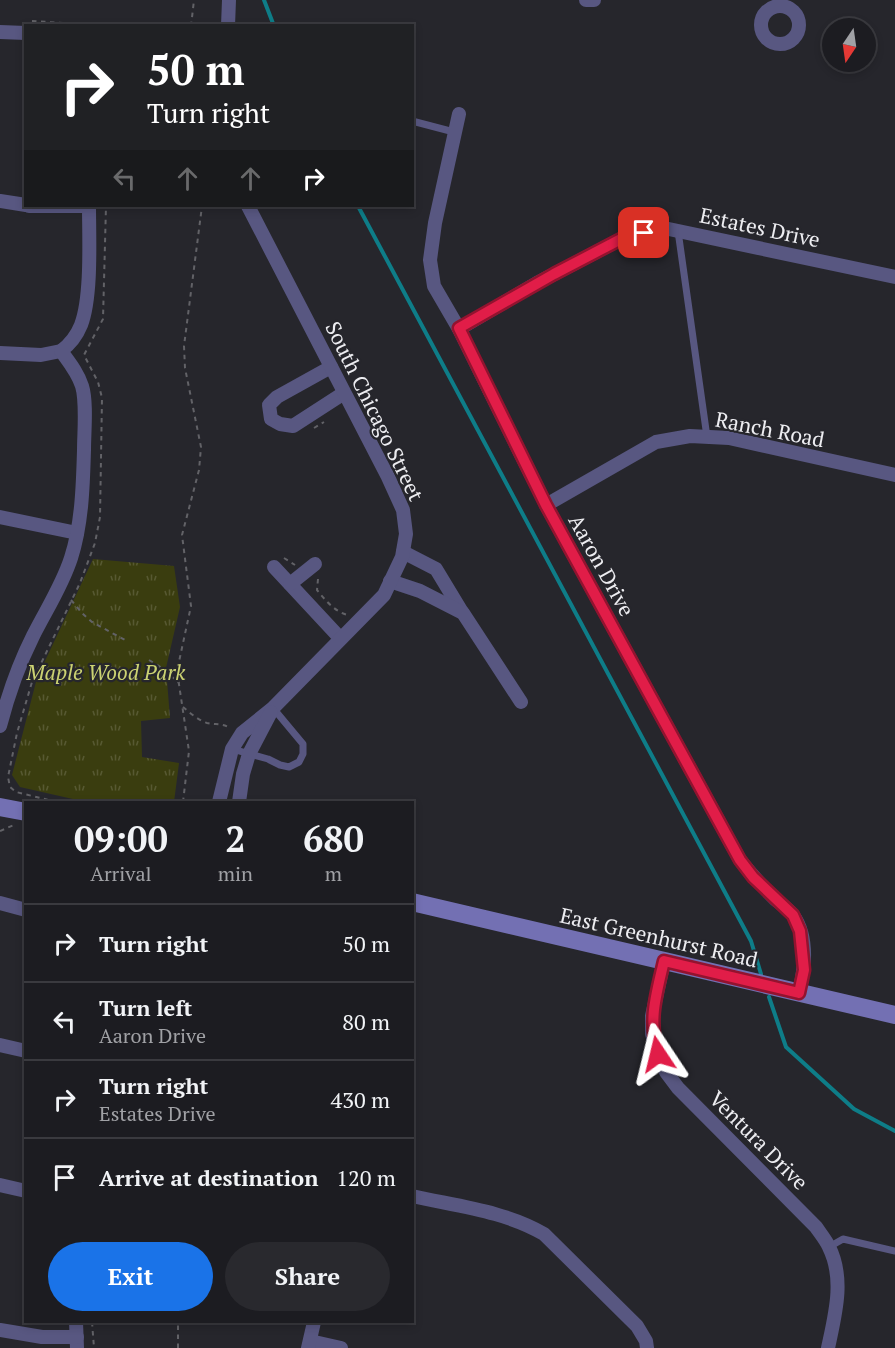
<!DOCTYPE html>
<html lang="en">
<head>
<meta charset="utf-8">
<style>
	body { margin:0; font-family:"PT Serif",serif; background:#29292e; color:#f1f3f6; height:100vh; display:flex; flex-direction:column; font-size:22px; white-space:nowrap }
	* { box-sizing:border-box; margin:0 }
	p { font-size:20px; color:#a0a1a5 }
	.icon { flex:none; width:33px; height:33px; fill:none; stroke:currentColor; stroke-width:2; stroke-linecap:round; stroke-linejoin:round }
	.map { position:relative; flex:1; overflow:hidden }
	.details { position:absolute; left:24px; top:801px; width:390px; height:522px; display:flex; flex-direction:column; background:#1c1c21; border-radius:0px; box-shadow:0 3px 9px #0003,0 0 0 2px #3a3a3f }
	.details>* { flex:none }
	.guide { position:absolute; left:24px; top:24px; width:390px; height:183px; border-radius:0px; box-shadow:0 3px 9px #0003,0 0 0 2px #3a3a3f; background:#202124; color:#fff; overflow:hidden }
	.needle { width:39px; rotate:193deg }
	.controls { position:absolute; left:822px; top:18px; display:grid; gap:12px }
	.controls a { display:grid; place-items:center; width:54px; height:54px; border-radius:50%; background:#1c1c21; box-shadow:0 3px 9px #0003,0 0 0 2px #3a3a3f; font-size:30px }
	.pin { position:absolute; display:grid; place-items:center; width:51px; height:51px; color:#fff; margin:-26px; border-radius:12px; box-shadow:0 3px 9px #0006 }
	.me { position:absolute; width:66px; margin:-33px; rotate:350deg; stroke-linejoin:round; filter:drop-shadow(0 0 4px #0008) }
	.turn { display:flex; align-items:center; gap:21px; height:126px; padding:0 24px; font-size:27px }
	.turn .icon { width:78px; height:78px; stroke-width:2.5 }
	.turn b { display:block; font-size:42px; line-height:51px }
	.lanes { display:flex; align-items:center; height:57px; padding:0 24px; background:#0003; justify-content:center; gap:30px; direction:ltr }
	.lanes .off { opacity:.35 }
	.eta { display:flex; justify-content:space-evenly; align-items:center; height:102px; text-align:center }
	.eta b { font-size:36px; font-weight:800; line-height:42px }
	.cta { display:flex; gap:12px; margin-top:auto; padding:12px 24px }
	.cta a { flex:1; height:69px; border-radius:36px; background:#1a73e8; color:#fff; font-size:24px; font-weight:800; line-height:69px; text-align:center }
	.cta a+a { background:#29292e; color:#f1f3f6 }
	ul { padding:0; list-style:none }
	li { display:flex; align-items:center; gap:18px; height:78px; padding:0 24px; border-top:2px solid #3a3a3f }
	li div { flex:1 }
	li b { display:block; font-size:22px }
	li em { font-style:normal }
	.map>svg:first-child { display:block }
</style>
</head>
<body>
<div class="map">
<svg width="895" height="1348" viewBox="0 0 895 1348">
	<defs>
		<pattern id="park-tufts" width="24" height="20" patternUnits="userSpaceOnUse" patternTransform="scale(1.5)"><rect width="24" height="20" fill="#3a3d0f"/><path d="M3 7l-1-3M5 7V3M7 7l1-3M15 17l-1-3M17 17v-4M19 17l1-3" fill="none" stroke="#575932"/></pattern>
	</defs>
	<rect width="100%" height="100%" fill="#26262c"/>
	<path fill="url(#park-tufts)" d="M93 559 174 566 180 607 166 668 170 718 141 721 142 757 179 763 174 802H86L20 787 12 775 37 678Z"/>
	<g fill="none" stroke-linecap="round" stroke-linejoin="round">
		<g stroke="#0e7d88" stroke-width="4">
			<path d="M264 0 274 26"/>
			<path d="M358 206 751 941 761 974"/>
			<path d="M769 997 786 1047 854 1109 895 1131"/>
		</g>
		<g stroke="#626267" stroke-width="2" stroke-dasharray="4.5 4.5" stroke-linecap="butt">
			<path d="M32 21 63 23 71 26"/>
			<path d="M191 26 194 0"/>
			<path d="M314 428 324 422"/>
			<path d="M284 558 295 565"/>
			<path d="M318 579 317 590C325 600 335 612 348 615"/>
			<path d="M71 600 82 613 92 622 125 640"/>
			<path d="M149 660 162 668 179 683"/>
			<path d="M183 707C190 713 198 720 207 723 216 725 222 723 230 728"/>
			<path d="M57 802 16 792 10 787 8 777 17 733 32 682 80 583 95 543 100 517 102 398 98 382 84 355 103 319 106 206"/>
			<path d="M183 802 189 751 177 671 191 606 182 535 199 470 201 447 185 368 184 346 202 206"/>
			<path d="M0 831 14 825"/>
			<path d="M92 1322 94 1348"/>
			<path d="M178 1348V1322"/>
		</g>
		<g stroke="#585781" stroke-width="7">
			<path d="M412 121 454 132"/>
			<path d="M678 231 707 437"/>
			<path d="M232 749 268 759 280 765 289 767 299 762 303 754V744L273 708"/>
			<path d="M829 1247 843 1239 895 1251"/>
		</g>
		<g stroke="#585781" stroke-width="14">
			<path d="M586 0H594"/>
			<circle cx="780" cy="25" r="19"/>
			<path d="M228 26 229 0"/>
			<path d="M0 32 26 33"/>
			<path d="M459 114 435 223 430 260 434 286 459 329 546 505 740 860C751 874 762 886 775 899 781 904 788 909 793 915 809 937 805 968 799 993"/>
			<path d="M0 201 26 205"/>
			<path d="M29 206H89"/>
			<path d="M459 329 537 283 623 238 664 228 895 277"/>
			<path d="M0 353 41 355 61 351"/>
			<path d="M331 367 277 397 269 405 271 419 280 424 293 426 344 393"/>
			<path d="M546 505 656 442 690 436 729 438 895 475"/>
			<path d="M0 517 77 533"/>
			<path d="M403 552 436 569 462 612"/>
			<path d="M274 567 340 638"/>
			<path d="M390 581 420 591 463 613 521 702"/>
			<path d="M290 584 315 564"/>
			<path d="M0 726C8 695 19 664 33 636 46 610 62 586 71 558 82 524 83 485 84 450 84 433 87 402 82 386 78 373 69 362 61 351 69 345 77 335 81 325 92 296 89 238 89 206"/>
			<path d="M219 802 232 749 242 733 273 708 384 595 402 557 406 534 403 510 388 477 248 206"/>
			<path d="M239 802 243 774 249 754 271 712"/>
			<path d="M0 903 26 910"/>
			<path d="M664 961 652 1016V1034L658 1054 666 1072 678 1088 816 1227C820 1233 826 1240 829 1247 845 1279 835 1315 828 1348"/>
			<path d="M0 1045 26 1051"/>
			<path d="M0 1185 26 1191"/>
			<path d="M412 1196C456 1206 505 1211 544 1234L637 1326 646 1341 647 1348"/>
			<path d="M76 1322 77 1348"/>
			<path d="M0 1330 42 1337H77"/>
			<path d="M310 1341 341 1348"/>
			<path d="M308 1348 314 1322"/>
		</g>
		<g stroke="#7370b3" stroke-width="18">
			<path d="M0 807 26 812"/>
			<path d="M412 902 895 1015"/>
		</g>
	</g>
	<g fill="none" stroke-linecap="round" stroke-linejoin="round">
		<defs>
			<path id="route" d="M644 233 623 238 554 274 459 328 546 505 740 860 753 877 793 915 800 931 804 970 799 993 664 961C656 996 648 1019 658 1054"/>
		</defs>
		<use href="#route" stroke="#92132f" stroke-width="15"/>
		<use href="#route" stroke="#e11d48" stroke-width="10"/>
	</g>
	<g text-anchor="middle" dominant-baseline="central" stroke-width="4.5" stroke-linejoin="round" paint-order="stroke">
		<g font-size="21" fill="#ededf1" stroke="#26262c">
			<text transform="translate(760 227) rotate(12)">Estates Drive</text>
			<text transform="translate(375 411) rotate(64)">South Chicago Street</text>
			<text transform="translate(770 429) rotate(11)">Ranch Road</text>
			<text transform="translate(602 565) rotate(61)">Aaron Drive</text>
			<text transform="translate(659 937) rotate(13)">East Greenhurst Road</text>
			<text transform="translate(759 1140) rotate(45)">Ventura Drive</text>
		</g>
		<g font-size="21" font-style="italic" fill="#cbd272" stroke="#26262c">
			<text x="106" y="672">Maple Wood Park</text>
		</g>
	</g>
</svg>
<div class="controls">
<a><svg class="needle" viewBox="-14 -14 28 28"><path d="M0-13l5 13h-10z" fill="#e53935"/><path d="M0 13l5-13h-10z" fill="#a0a1a5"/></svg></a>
</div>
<div class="pin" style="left:644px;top:233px;background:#d93025"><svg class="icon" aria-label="arrive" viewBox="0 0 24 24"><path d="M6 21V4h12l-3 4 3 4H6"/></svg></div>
<svg class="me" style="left:658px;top:1054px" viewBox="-20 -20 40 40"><path d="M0-17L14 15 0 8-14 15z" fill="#e11d48" stroke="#fff" stroke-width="4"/></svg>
<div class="guide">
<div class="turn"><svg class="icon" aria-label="right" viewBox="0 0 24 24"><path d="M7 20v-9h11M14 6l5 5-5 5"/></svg><div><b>50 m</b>Turn right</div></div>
<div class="lanes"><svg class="icon off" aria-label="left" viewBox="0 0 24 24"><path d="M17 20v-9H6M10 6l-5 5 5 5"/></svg><svg class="icon off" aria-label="ahead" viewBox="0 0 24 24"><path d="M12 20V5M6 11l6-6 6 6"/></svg><svg class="icon off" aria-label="ahead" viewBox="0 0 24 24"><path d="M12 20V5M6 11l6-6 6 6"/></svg><svg class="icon" aria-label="right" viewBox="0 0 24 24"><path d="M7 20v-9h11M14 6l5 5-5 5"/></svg></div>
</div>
<section class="details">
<div class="eta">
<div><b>09:00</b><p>Arrival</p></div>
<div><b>2</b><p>min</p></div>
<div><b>680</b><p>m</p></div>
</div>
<ul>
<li><svg class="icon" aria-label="right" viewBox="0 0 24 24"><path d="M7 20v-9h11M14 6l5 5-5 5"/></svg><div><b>Turn right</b></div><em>50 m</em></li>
<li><svg class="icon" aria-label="left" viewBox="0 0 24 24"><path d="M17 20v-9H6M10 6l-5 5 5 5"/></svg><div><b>Turn left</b><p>Aaron Drive</p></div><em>80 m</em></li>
<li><svg class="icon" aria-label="right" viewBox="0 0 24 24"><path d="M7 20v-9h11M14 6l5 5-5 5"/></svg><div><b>Turn right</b><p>Estates Drive</p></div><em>430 m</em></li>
<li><svg class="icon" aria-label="arrive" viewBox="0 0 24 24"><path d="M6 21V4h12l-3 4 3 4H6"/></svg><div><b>Arrive at destination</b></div><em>120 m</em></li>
</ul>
<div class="cta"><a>Exit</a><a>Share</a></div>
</section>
</div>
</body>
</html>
